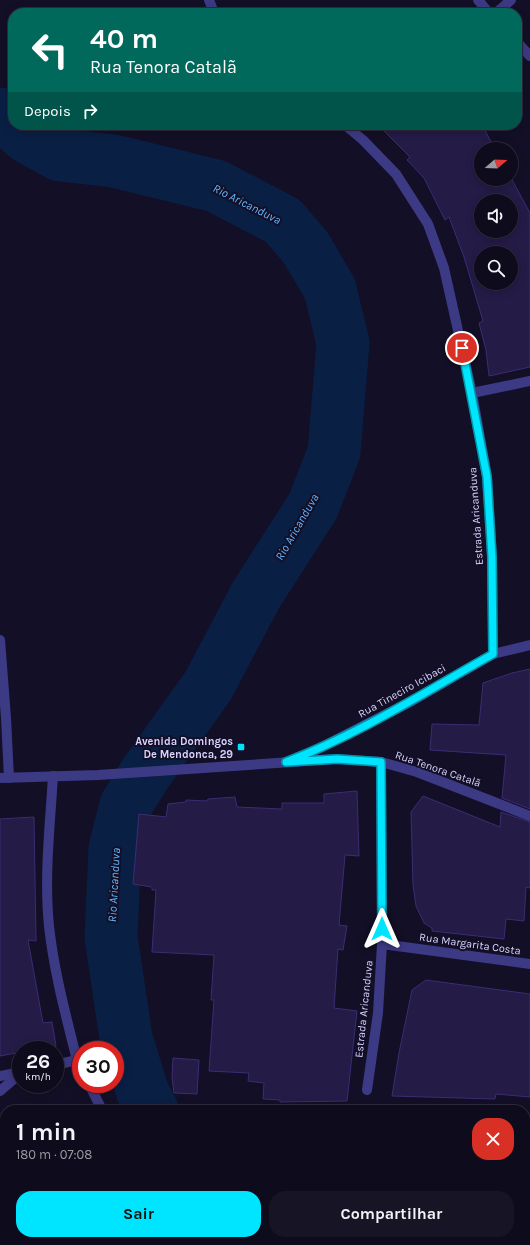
<!DOCTYPE html>
<html lang="pt">
<head>
<meta charset="utf-8">
<style>
	body { margin:0; font-family:Karla,sans-serif; background:#171425; color:#f1f3f6; height:100vh; display:flex; flex-direction:column; font-size:15px; white-space:nowrap }
	* { box-sizing:border-box; margin:0 }
	p { font-size:13px; color:#9b9ba3 }
	.icon { flex:none; width:22px; height:22px; fill:none; stroke:currentColor; stroke-width:2; stroke-linecap:round; stroke-linejoin:round }
	.map { position:relative; flex:1; overflow:hidden }
	.panel { position:absolute; left:0px; top:1105px; width:530px; height:140px; display:flex; flex-direction:column; background:#0e0b1c; border-radius:16px 16px 0 0; box-shadow:0 2px 10px #0003,0 0 0 1px #2e2b3b }
	.panel>* { flex:none }
	.banner { position:absolute; left:8px; top:8px; width:514px; height:122px; border-radius:16px; box-shadow:0 2px 10px #0003,0 0 0 1px #2e2b3b; background:#00695c; color:#fff; overflow:hidden }
	.needle { width:26px; rotate:71deg }
	.fabs { position:absolute; left:474px; top:142px; display:grid; gap:8px }
	.fabs a { display:grid; place-items:center; width:44px; height:44px; border-radius:50%; background:#0e0b1c; box-shadow:0 2px 10px #0003,0 0 0 1px #2e2b3b; font-size:20px }
	.speed { position:absolute; left:12px; top:1041px; display:flex; gap:8px; font-size:20px; font-weight:700; text-align:center }
	.speed>* { display:grid; place-content:center; width:52px; height:52px; border-radius:50%; background:#0e0b1c; box-shadow:0 2px 10px #0003,0 0 0 1px #2e2b3b; line-height:1 }
	.speed small { font-size:10px; font-weight:400 }
	.speed .limit { border:6px solid #d22; background:#fff; color:#111 }
	.pin { position:absolute; display:grid; place-items:center; width:34px; height:34px; color:#fff; margin:-17px; border:2px solid #fff; border-radius:50%; box-shadow:0 1px 4px #0007 }
	.me { position:absolute; width:44px; margin:-22px; rotate:0deg; stroke-linejoin:round; filter:drop-shadow(0 0 3px #0008) }
	.turn { display:flex; align-items:center; gap:14px; height:84px; padding:0 16px; font-size:18px }
	.turn .icon { width:52px; height:52px; stroke-width:2.5 }
	.turn b { display:block; font-size:28px; line-height:34px }
	.then { display:flex; align-items:center; height:38px; padding:0 16px; background:#0003; gap:8px; font-size:15px }
	.round { display:grid; place-items:center; flex:none; width:42px; height:42px; border-radius:16px; background:#171425 }
	.headline { display:flex; align-items:center; justify-content:space-between; height:68px; padding:0 16px }
	h1 { font-size:24px; font-weight:700; line-height:30px }
	.button { display:flex; gap:8px; margin-top:auto; padding:8px 16px }
	.button a { flex:1; height:46px; border-radius:16px; background:#00e5ff; color:#111; font-size:16px; font-weight:700; line-height:46px; text-align:center }
	.button a+a { background:#171425; color:#f1f3f6 }
	.map>svg:first-child { display:block }
</style>
</head>
<body>
<div class="map">
<svg width="530" height="1245" viewBox="0 0 530 1245">
	<rect width="100%" height="100%" fill="#130f26"/>
	<g fill="none" stroke-linecap="round" stroke-linejoin="round">
		<g stroke="#0a1f44" stroke-width="53">
			<path d="M0 114 29 138 60 155 114 161 216 186 283 221 306 248 330 289 343 343 334 452 313 506 256 595 208 686 145 774 126 805 115 848 111 937 126 1038 143 1093 152 1110"/>
			<path d="M220 1240 223 1245"/>
		</g>
	</g>
	<g fill="#241b47" stroke="#3b2d73" fill-rule="evenodd">
		<path d="M378 125H482L495 149H481V179L511 178 530 213V367L489 376 486 350 479 323 483 321 464 257 449 217 445 220 424 178 407 160 410 157ZM481 201H511V231H481ZM481 253H511V283H481Z"/>
		<path d="M530 669V809L502 798 506 755 430 750 432 724 479 725 483 683 512 673Z"/>
		<path d="M357 791 359 856 345 855 339 925 347 926 343 950 338 949 334 1008 357 1011 347 1101 280 1102V1100L263 1099 264 1083 248 1081 249 1073 209 1071 214 1000H211L214 955 152 952 156 890H152V887L133 884 139 814 166 817 168 804 186 802V800L207 801 208 799 235 797 237 807 282 809V803H324V794Z"/>
		<path d="M423 796 500 827 501 812 530 822V888L526 887 524 921 506 919 504 939 432 931V928L424 923 416 906 413 885 411 812Z"/>
		<path d="M34 817 36 941 28 940 43 1023 52 1022 56 1046 35 1050H21V1052L0 1056V819Z"/>
		<path d="M426 980 530 994V1097L496 1094 495 1099 392 1096 399 1053 412 990Z"/>
		<path d="M173 1058 199 1060 197 1094 174 1093 172 1077Z"/>
	</g>
	<g fill="none" stroke-linecap="round" stroke-linejoin="round">
		<g stroke="#3d3a85" stroke-width="10">
			<path d="M209 0 214 13"/>
			<path d="M478 0 489 13"/>
			<path d="M496 13 511 0"/>
			<path d="M517 42 530 56"/>
			<path d="M345 125 363 140 396 174 428 224 444 268 472 393 487 477 492 557 493 654"/>
			<path d="M472 393 530 381"/>
			<path d="M0 640 6 718 9 778"/>
			<path d="M296 758 316 750 412 701 493 654 530 645"/>
			<path d="M53 776C50 826 44 876 49 926 54 972 66 1016 77 1060L81 1067"/>
			<path d="M0 778 98 775 337 759 381 762 417 772 530 816"/>
			<path d="M382 944 530 964"/>
			<path d="M55 1065 77 1060"/>
			<path d="M0 1076 21 1072"/>
			<path d="M89 1084 102 1110"/>
			<path d="M367 1090 378 1013 382 944 381 762"/>
			<path d="M0 1091 21 1073"/>
			<path d="M172 1245 177 1241"/>
		</g>
	</g>
	<g fill="none" stroke-linecap="round" stroke-linejoin="round">
		<defs>
			<path id="route" d="M382 929 381 762 337 759 286 762C359 734 425 692 493 654L492 557 487 477 462 348"/>
		</defs>
		<use href="#route" stroke="#0095a6" stroke-width="10"/>
		<use href="#route" stroke="#00e5ff" stroke-width="7"/>
	</g>
	<rect fill="#00e5ff" stroke="#130f26" stroke-width="1.5" x="237" y="743" width="8" height="8" rx="2"/>
	<g text-anchor="middle" dominant-baseline="central" stroke-width="4" stroke-linejoin="round" paint-order="stroke">
		<g font-size="11" fill="#d9d4ff" stroke="#130f26">
			<text transform="translate(476 516) rotate(-94)">Estrada Aricanduva</text>
			<text transform="translate(402 691) rotate(-29)">Rua Tineciro Icibaci</text>
			<text transform="translate(438 769) rotate(19)">Rua Tenora Catalã</text>
			<text transform="translate(470 944) rotate(8)">Rua Margarita Costa</text>
			<text transform="translate(364 1009) rotate(-84)">Estrada Aricanduva</text>
		</g>
		<g font-size="11" font-weight="bold" fill="#d9d4ff" stroke="#130f26" text-anchor="end">
			<text x="233" y="741">Avenida Domingos<tspan x="233" dy="13">De Mendonca, 29</tspan></text>
		</g>
		<g font-size="12" font-style="italic" fill="#62b6ff" stroke="#130f26">
			<text transform="translate(247 204) rotate(27)">Rio Aricanduva</text>
			<text transform="translate(297 527) rotate(-60)">Rio Aricanduva</text>
			<text transform="translate(114 885) rotate(-87)">Rio Aricanduva</text>
		</g>
	</g>
</svg>
<div class="fabs">
<a><svg class="needle" viewBox="-14 -14 28 28"><path d="M0-13l5 13h-10z" fill="#e53935"/><path d="M0 13l5-13h-10z" fill="#9b9ba3"/></svg></a>
<a><svg class="icon" aria-label="sound" viewBox="0 0 24 24"><path d="M4 9h4l5-4v14l-5-4H4zM17 9q2 3 0 6"/></svg></a>
<a><svg class="icon" aria-label="search" viewBox="0 0 24 24"><circle cx="10" cy="10" r="6"/><path d="M15 15l6 6"/></svg></a>
</div>
<div class="speed"><div>26<small>km/h</small></div><div class="limit">30</div></div>
<div class="pin" style="left:462px;top:348px;background:#d93025"><svg class="icon" aria-label="arrive" viewBox="0 0 24 24"><path d="M6 21V4h12l-3 4 3 4H6"/></svg></div>
<svg class="me" style="left:382px;top:929px" viewBox="-20 -20 40 40"><path d="M0-17L14 15 0 8-14 15z" fill="#00e5ff" stroke="#fff" stroke-width="4"/></svg>
<div class="banner">
<div class="turn"><svg class="icon" aria-label="left" viewBox="0 0 24 24"><path d="M17 20v-9H6M10 6l-5 5 5 5"/></svg><div><b>40 m</b>Rua Tenora Catalã</div></div>
<div class="then">Depois<svg class="icon" aria-label="right" viewBox="0 0 24 24"><path d="M7 20v-9h11M14 6l5 5-5 5"/></svg></div>
</div>
<section class="panel">
<div class="headline"><div><h1>1 min</h1><p>180 m · 07:08</p></div><a class="round" style="background:#d93025;color:#fff"><svg class="icon" aria-label="close" viewBox="0 0 24 24"><path d="M6 6l12 12M18 6L6 18"/></svg></a></div>
<div class="button"><a>Sair</a><a>Compartilhar</a></div>
</section>
</div>
</body>
</html>
